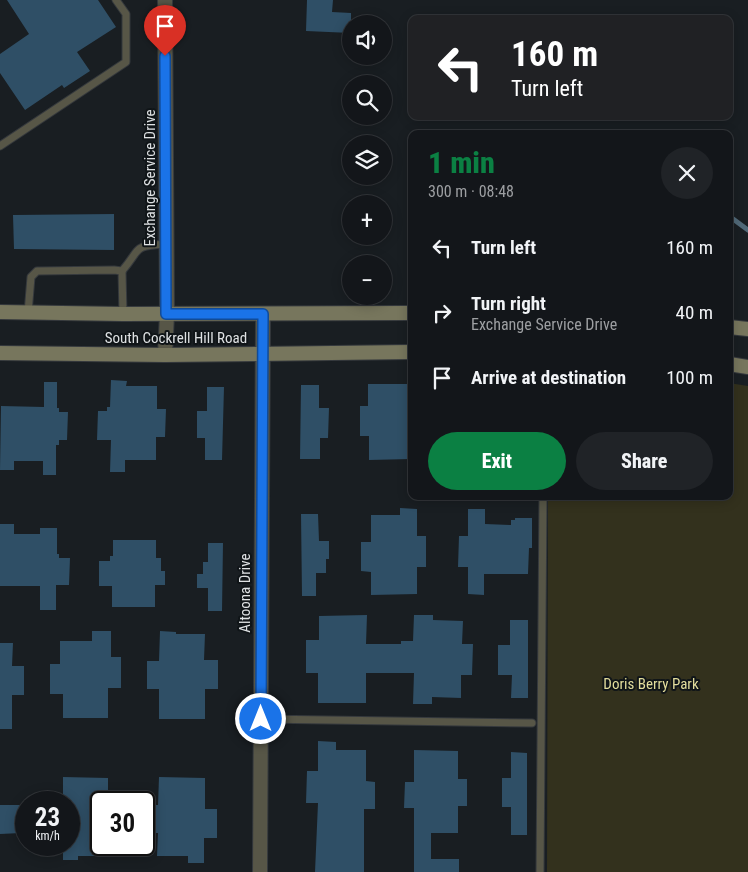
<!DOCTYPE html>
<html lang="en">
<head>
<meta charset="utf-8">
<style>
	body { margin:0; font-family:"Roboto Condensed",sans-serif; background:#202327; color:#f1f3f6; height:100vh; display:flex; flex-direction:column; font-size:19px; white-space:nowrap }
	* { box-sizing:border-box; margin:0 }
	p { font-size:16px; color:#9d9fa2 }
	.icon { flex:none; width:28px; height:28px; fill:none; stroke:currentColor; stroke-width:2; stroke-linecap:round; stroke-linejoin:round }
	.map { position:relative; flex:1; overflow:hidden }
	.sheet { position:absolute; left:408px; top:130px; width:325px; height:370px; display:flex; flex-direction:column; background:#13161a; border-radius:10px; box-shadow:0 2px 12px #0003,0 0 0 1px #323539 }
	.sheet>* { flex:none }
	.guide { position:absolute; left:408px; top:15px; width:325px; height:105px; border-radius:10px; box-shadow:0 2px 12px #0003,0 0 0 1px #323539; background:#202124; color:#fff; overflow:hidden }
	.tools { position:absolute; left:342px; top:15px; display:grid; gap:10px }
	.tools a { display:grid; place-items:center; width:50px; height:50px; border-radius:50%; background:#13161a; box-shadow:0 2px 12px #0003,0 0 0 1px #323539; font-size:25px }
	.speed { position:absolute; left:15px; top:791px; display:flex; gap:10px; font-size:25px; font-weight:700; text-align:center }
	.speed>* { display:grid; place-content:center; width:65px; height:65px; border-radius:50%; background:#13161a; box-shadow:0 2px 12px #0003,0 0 0 1px #323539; line-height:1 }
	.speed small { font-size:12px; font-weight:400 }
	.speed .limit { border:2px solid #111; border-radius:8px; background:#fff; color:#111 }
	.pin { position:absolute; display:grid; place-items:center; width:42px; height:42px; color:#fff; margin:-51px -21px; border-radius:50% 50% 50% 0; rotate:-45deg; box-shadow:0 0 5px #0007 }
	.pin .icon { rotate:45deg }
	.me { position:absolute; width:55px; margin:-28px; rotate:0deg; stroke-linejoin:round; filter:drop-shadow(0 0 4px #0008) }
	.turn { display:flex; align-items:center; gap:18px; height:105px; padding:0 20px; font-size:22px }
	.turn .icon { width:65px; height:65px; stroke-width:2.5 }
	.turn b { display:block; font-size:35px; line-height:42px }
	.round { display:grid; place-items:center; flex:none; width:52px; height:52px; border-radius:26px; background:#202327 }
	.headline { display:flex; align-items:center; justify-content:space-between; height:85px; padding:0 20px }
	h1 { font-size:30px; font-weight:800; line-height:38px; color:#0b8043 }
	.action { display:flex; gap:10px; margin-top:auto; padding:10px 20px }
	.action a { flex:1; height:58px; border-radius:30px; background:#0b8043; color:#fff; font-size:20px; font-weight:800; line-height:58px; text-align:center }
	.action a+a { background:#202327; color:#f1f3f6 }
	ul { padding:0; list-style:none }
	li { display:flex; align-items:center; gap:15px; height:65px; padding:0 20px }
	li div { flex:1 }
	li b { display:block; font-size:19px }
	li em { font-style:normal }
	.map>svg:first-child { display:block }
</style>
</head>
<body>
<div class="map">
<svg width="748" height="872" viewBox="0 0 748 872">
	<rect width="100%" height="100%" fill="#191e22"/>
	<path fill="#33311d" d="M729 383 748 386V872H547L548 496H729Z"/>
	<g fill="none" stroke-linecap="round" stroke-linejoin="round">
		<path stroke="#516978" stroke-width="5" d="M729 216 748 230"/>
	</g>
	<g fill="#2f4f66">
		<path d="M7 0H98L116 27 77 52 90 71 64 88 62 85 25 110 0 73V54L29 34Z"/>
		<path d="M307 0H333L332 12 351 13V33L306 31Z"/>
		<path d="M114 214V250L14 249 13 215Z"/>
		<path d="M111 380 127 381 126 386H157V409H166L165 437H156V460H125V472H110L111 440H97L98 411H107V407H110Z"/>
		<path d="M44 382H57V408H59V412H68L67 440H59V445H56V475H43V461H14V470H0L1 406 44 407Z"/>
		<path d="M368 384H411V459L369 460V436H360V406H368Z"/>
		<path d="M301 385H319V408H329L328 438H320V459H300Z"/>
		<path d="M207 387H224L222 460H205V438H197V411H207Z"/>
		<path d="M400 508 417 509V536H426V567H417V594L371 595V572L361 571V542H371V515H400Z"/>
		<path d="M468 509H485V524L511 525V520H515V518H532V548H529L528 574H484V595L468 594V567H458L459 536H468Z"/>
		<path d="M301 514H318L319 541H329V559H326V573H316V596H302Z"/>
		<path d="M0 524H14V534H40V528H57V554H59V558H70L69 585H56V610H40V586H0Z"/>
		<path d="M113 540H156V558H161V571H165V585H155V607H112V586H99V561H110V556H113Z"/>
		<path d="M208 543H223L222 611H208V588H197V574H203V562H208Z"/>
		<path d="M367 615 366 644H401V641H413L414 615H433V620L463 621 462 644H473L472 675H461V698L432 697V704H413L414 673H366V703H318V673H306V640H319V616Z"/>
		<path d="M510 620H528V698H511L512 675H498V645H510Z"/>
		<path d="M92 631H111V657H121V688H108V718H63V694H50V664H60V641H92Z"/>
		<path d="M160 631 176 632V634H205L204 660H218V689H205V719H159V689H147V661H159Z"/>
		<path d="M0 643H13L12 666H24V695H12V729H0Z"/>
		<path d="M318 741 336 742V750H366V781L375 782V809H364V872H315L318 803H306L307 771H318Z"/>
		<path d="M414 750 458 751V779H467V806H458V833H431V859H459V872H414V808H404L405 782H414Z"/>
		<path d="M511 752 527 753V835H511V807H502V778H511Z"/>
		<path d="M63 777 108 778V802H101V856H78V860H63V845H69V802H63Z"/>
		<path d="M159 777 205 778V809H217V838H204V863H188V856H157L158 833H149L150 805H158Z"/>
		<path d="M0 805H21V833L0 834Z"/>
	</g>
	<g fill="none" stroke-linecap="round" stroke-linejoin="round">
		<defs>
			<g id="service">
				<path d="M0 146 126 62V14L116 0"/>
				<path d="M122 271C142 248 131 246 166 244"/>
				<path d="M28 313 31 277 37 271 114 270 122 271 123 314"/>
				<path d="M261 719 532 723"/>
				<path d="M540 872 543 496"/>
			</g>
			<path id="minor" d="M260 872 263 314"/>
			<path id="tertiary" d="M165 0 167 314 165 355"/>
			<g id="secondary">
				<path d="M0 312 123 314 411 313"/>
				<path d="M729 327 748 329"/>
				<path d="M0 353 165 355 411 352"/>
				<path d="M729 364 748 367"/>
			</g>
		</defs>
		<use href="#service" stroke="#35393d" stroke-width="9"/>
		<use href="#minor" stroke="#35393d" stroke-width="16"/>
		<use href="#tertiary" stroke="#35393d" stroke-width="16"/>
		<use href="#secondary" stroke="#35393d" stroke-width="16"/>
		<use href="#service" stroke="#575647" stroke-width="7"/>
		<use href="#minor" stroke="#575647" stroke-width="14"/>
		<use href="#tertiary" stroke="#575647" stroke-width="14"/>
		<use href="#secondary" stroke="#77765d" stroke-width="14"/>
	</g>
	<g fill="none" stroke-linecap="round" stroke-linejoin="round">
		<defs>
			<path id="route" d="M165 56 166 314H263L261 719"/>
		</defs>
		<use href="#route" stroke="#114b97" stroke-width="12"/>
		<use href="#route" stroke="#1a73e8" stroke-width="9"/>
	</g>
	<g text-anchor="middle" dominant-baseline="central" stroke-width="4" stroke-linejoin="round" paint-order="stroke">
		<g font-size="15" fill="#dee1e3" stroke="#101518">
			<text transform="translate(150 178) rotate(-90)">Exchange Service Drive</text>
			<text x="176" y="338">South Cockrell Hill Road</text>
			<text transform="translate(245 593) rotate(-90)">Altoona Drive</text>
		</g>
		<g font-size="15" fill="#e2dd9c" stroke="#101518">
			<text x="651" y="684">Doris Berry Park</text>
		</g>
	</g>
</svg>
<div class="tools">
<a><svg class="icon" aria-label="sound" viewBox="0 0 24 24"><path d="M4 9h4l5-4v14l-5-4H4zM17 9q2 3 0 6"/></svg></a>
<a><svg class="icon" aria-label="search" viewBox="0 0 24 24"><circle cx="10" cy="10" r="6"/><path d="M15 15l6 6"/></svg></a>
<a><svg class="icon" aria-label="layers" viewBox="0 0 24 24"><path d="M12 4l9 5-9 5-9-5zM3 14l9 5 9-5"/></svg></a>
<a>+</a>
<a>−</a>
</div>
<div class="speed"><div>23<small>km/h</small></div><div class="limit">30</div></div>
<div class="pin" style="left:165px;top:56px;background:#d93025"><svg class="icon" aria-label="arrive" viewBox="0 0 24 24"><path d="M6 21V4h12l-3 4 3 4H6"/></svg></div>
<svg class="me" style="left:261px;top:719px" viewBox="-20 -20 40 40"><circle r="17" fill="#1a73e8" stroke="#fff" stroke-width="3"/><path d="M0-11L8 9 0 5-8 9z" fill="#fff"/></svg>
<div class="guide">
<div class="turn"><svg class="icon" aria-label="left" viewBox="0 0 24 24"><path d="M17 20v-9H6M10 6l-5 5 5 5"/></svg><div><b>160 m</b>Turn left</div></div>
</div>
<section class="sheet">
<div class="headline"><div><h1>1 min</h1><p>300 m · 08:48</p></div><a class="round"><svg class="icon" aria-label="close" viewBox="0 0 24 24"><path d="M6 6l12 12M18 6L6 18"/></svg></a></div>
<ul>
<li><svg class="icon" aria-label="left" viewBox="0 0 24 24"><path d="M17 20v-9H6M10 6l-5 5 5 5"/></svg><div><b>Turn left</b></div><em>160 m</em></li>
<li><svg class="icon" aria-label="right" viewBox="0 0 24 24"><path d="M7 20v-9h11M14 6l5 5-5 5"/></svg><div><b>Turn right</b><p>Exchange Service Drive</p></div><em>40 m</em></li>
<li><svg class="icon" aria-label="arrive" viewBox="0 0 24 24"><path d="M6 21V4h12l-3 4 3 4H6"/></svg><div><b>Arrive at destination</b></div><em>100 m</em></li>
</ul>
<div class="action"><a>Exit</a><a>Share</a></div>
</section>
</div>
</body>
</html>
